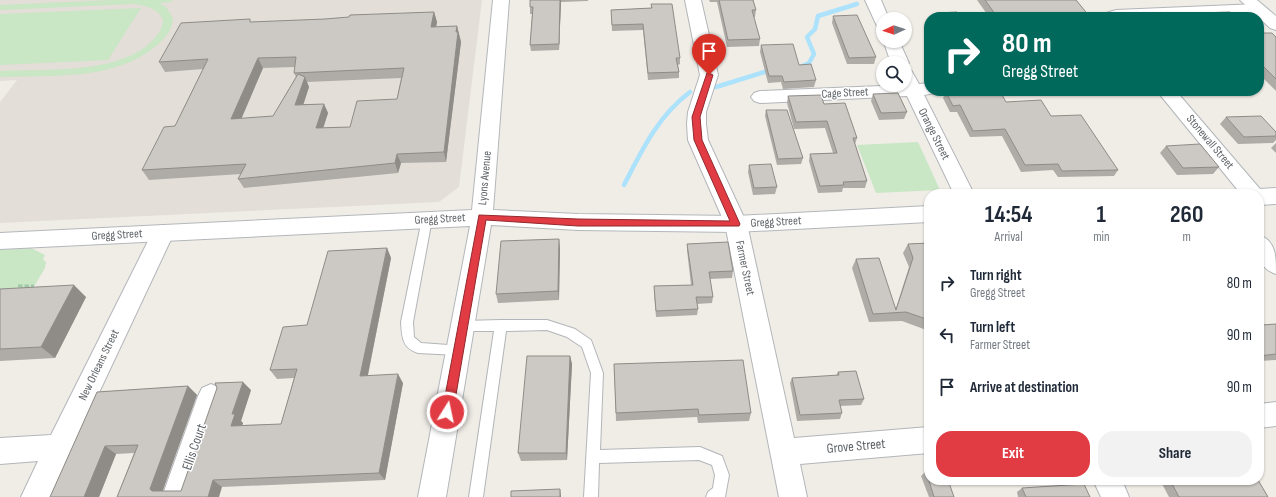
<!DOCTYPE html>
<html lang="en">
<head>
<meta charset="utf-8">
<style>
	body { margin:0; font-family:"Sofia Sans Condensed",sans-serif; background:#f2f2f3; color:#1f2937; height:100vh; display:flex; flex-direction:column; font-size:15px; white-space:nowrap }
	* { box-sizing:border-box; margin:0 }
	p { font-size:13px; color:#747a83 }
	.icon { flex:none; width:22px; height:22px; fill:none; stroke:currentColor; stroke-width:2; stroke-linecap:round; stroke-linejoin:round }
	.map { position:relative; flex:1; overflow:hidden }
	.drawer { position:absolute; left:924px; top:189px; width:340px; height:296px; display:flex; flex-direction:column; background:#fff; border-radius:16px; box-shadow:0 1px 3px #0004 }
	.drawer>* { flex:none }
	.top-card { position:absolute; left:924px; top:12px; width:340px; height:84px; border-radius:16px; box-shadow:0 1px 3px #0004; background:#00695c; color:#fff; overflow:hidden }
	.needle { width:26px; rotate:267deg }
	.buttons { position:absolute; left:876px; top:12px; display:grid; gap:8px }
	.buttons a { display:grid; place-items:center; width:36px; height:36px; border-radius:50%; background:#fff; box-shadow:0 1px 3px #0004; font-size:20px }
	.pin { position:absolute; display:grid; place-items:center; width:34px; height:34px; color:#fff; margin:-41px -17px; border-radius:50% 50% 50% 0; rotate:-45deg; box-shadow:0 0 4px #0007 }
	.pin .icon { rotate:45deg }
	.me { position:absolute; width:44px; margin:-22px; rotate:10deg; stroke-linejoin:round; filter:drop-shadow(0 0 3px #0008) }
	.turn { display:flex; align-items:center; gap:14px; height:84px; padding:0 12px; font-size:18px }
	.turn .icon { width:52px; height:52px; stroke-width:2.5 }
	.turn b { display:block; font-size:28px; line-height:34px }
	.eta { display:flex; justify-content:space-evenly; align-items:center; height:68px; text-align:center }
	.eta b { font-size:24px; font-weight:700; line-height:28px }
	.button { display:flex; gap:8px; margin-top:auto; padding:8px 12px }
	.button a { flex:1; height:46px; border-radius:16px; background:#e13c44; color:#fff; font-size:16px; font-weight:700; line-height:46px; text-align:center }
	.button a+a { background:#f2f2f3; color:#1f2937 }
	ul { padding:0; list-style:none }
	li { display:flex; align-items:center; gap:12px; height:52px; padding:0 12px }
	li div { flex:1 }
	li b { display:block; font-size:15px }
	li em { font-style:normal }
	.map>svg:first-child { display:block }
</style>
</head>
<body>
<div class="map">
<svg width="1276" height="497" viewBox="0 0 1276 497">
	<rect width="100%" height="100%" fill="#f0ede7"/>
	<path fill="#e3ded8" d="M0 0H482L459 187 439 202 0 223V102L17 80 0 81Z"/>
	<g fill="#c9e6c5">
		<path d="M112 0H172L171 2 159 3 166 7 173 18C172 31 165 38 156 46 115 81 51 75 0 77V71C44 69 112 74 148 45 156 37 162 31 163 20 158 8 146 6 134 4L0 10V5Z"/>
		<path d="M141 8 108 60 0 65V14Z"/>
		<path d="M918 142 940 190 876 193 857 145Z"/>
		<path d="M31 248 45 255 43 259 46 262 45 268 26 300 0 301V250Z"/>
	</g>
	<g fill="none" stroke-linecap="round" stroke-linejoin="round">
		<g stroke="#ace2fb" stroke-width="4.5">
			<path d="M800 67 809 63 814 54 807 37 815 29 818 16 857 4"/>
			<path d="M716 87 771 70"/>
			<path d="M624 185C642 150 658 116 690 92"/>
		</g>
		<defs>
			<g id="lane">
				<path d="M427 215 431 216 432 219 413 322 414 337 421 343 462 346 464 350 462 354 458 355 418 353C402 348 402 337 401 322L422 219 423 216Z"/>
				<path d="M501 320H547L575 329 591 340 603 373 600 450 700 447 722 456 729 475 725 497H706L708 492 713 488 715 475 712 465 699 460 599 463 598 497H584L591 373 582 347 567 337 547 330 506 331 483 497H469L494 331H463L459 330 457 326 459 322 463 321Z"/>
			</g>
			<g id="street">
				<path d="M685 0H701L718 75 706 112V124L708 140 747 224 794 438 929 427V453L800 464 807 497H779L725 224 688 140 687 124 688 112 700 75Z"/>
				<path d="M865 0H881L889 19H883V28L877 26Z"/>
				<path d="M1258 4 1264 6 1266 9 1264 12 1183 17H1101L1103 14 1116 10Z"/>
				<path d="M883 40 899 41 909 63 906 67 905 63H891Z"/>
				<path d="M905 69 911 70 919 84 929 83V91H937L935 93 924 95 974 194H954L907 96 760 103 754 101 751 97 754 93 760 91 905 85Z"/>
				<path d="M1157 91H1176L1260 189 1263 194 1260 199 1259 200V194H1241Z"/>
				<path d="M163 225 171 227 174 233 50 497H21L38 461 0 464V438L51 435 155 227Z"/>
				<path d="M1259 235C1276 241 1276 256 1276 274 1256 267 1259 252 1259 235Z"/>
				<path d="M211 384 220 388 224 396 190 497H162L198 396 202 388Z"/>
				<path d="M1276 402V426L1259 428V404Z"/>
				<path d="M1093 480H1122L1129 497H1101Z"/>
			</g>
			<g id="secondary">
				<path d="M493 0H509L493 210 578 214 736 216 929 206V222L736 232 578 230 491 225 446 497H418L470 226 0 249V233L472 210Z"/>
				<path d="M1240 0H1257L1276 16V30L1270 28Z"/>
				<path d="M1276 188V204L1259 205V194H1250L1252 192 1259 189Z"/>
			</g>
		</defs>
		<use href="#lane" stroke="#b2b5b9" stroke-width="2"/>
		<use href="#street" stroke="#b2b5b9" stroke-width="2"/>
		<use href="#secondary" stroke="#b3b7bb" stroke-width="2"/>
		<path stroke="#a0c9a7" stroke-width="3" stroke-dasharray="4.5 2" stroke-linecap="butt" d="M18 286H34"/>
		<use href="#lane" fill="#fff" fill-rule="evenodd"/>
		<use href="#street" fill="#fff" fill-rule="evenodd"/>
		<use href="#secondary" fill="#fff" fill-rule="evenodd"/>
	</g>
	<g fill="#afaca8" fill-rule="evenodd">
		<path d="M530 0H588V1L561 2 559 50 531 51 530 45 532 14H530Z"/>
		<path d="M709 0H753L756 10 755 17H753L760 39 759 46 727 47 717 2H710Z"/>
		<path d="M977 0H1076L1090 17H989Z"/>
		<path d="M651 4 680 58V64L678 65 679 72V78L648 80 643 30 612 31 611 10 651 8Z"/>
		<path d="M434 12 437 22 436 27 457 26 461 42 446 162 401 163 398 173 244 188 238 179 241 174 149 180 142 170 175 126 203 69 165 72 159 62 251 22 325 19ZM295 67 294 73 296 77 273 116 241 119 263 68ZM401 78 397 99 350 127 323 128 328 113 324 104H303L309 87 307 82Z"/>
		<path d="M937 13 960 17H936Z"/>
		<path d="M833 16 876 57 874 64H847L832 23Z"/>
		<path d="M1259 33 1276 37V91L1259 74Z"/>
		<path d="M761 45 799 65 816 80 814 87 783 89 781 82 768 83 760 52Z"/>
		<path d="M946 92 1006 102 1051 116 1118 170 1114 176 1058 177 1053 170 1021 172 1002 136 970 137 957 112H950L943 98Z"/>
		<path d="M873 94 907 112 904 119 879 120 871 101Z"/>
		<path d="M788 96 824 104 857 138 855 144 867 181 865 188H843L842 192 818 193 809 161 810 154 833 153 825 128 794 129 787 103Z"/>
		<path d="M766 110 803 158 801 164 777 165 765 116Z"/>
		<path d="M1226 117 1276 136V140L1273 143 1238 144 1220 124Z"/>
		<path d="M1276 143V153L1271 148Z"/>
		<path d="M1166 146 1219 167 1213 174 1177 175 1160 153Z"/>
		<path d="M749 165 777 187 775 194 753 195 748 172Z"/>
		<path d="M559 239 560 249 559 300 498 303 496 294Z"/>
		<path d="M929 243V331L902 321 869 322 852 268 856 259 896 308 909 267 903 253 908 244Z"/>
		<path d="M687 244 733 271 732 278 710 279 713 297 712 303 697 304 698 309 697 315 656 317 654 293V286L691 285 687 250Z"/>
		<path d="M387 248 391 258 368 375 403 383 385 480 222 487 117 497 134 453 116 454 99 497H50L97 392 188 386 197 395 162 491H181L251 390 241 421 243 423 242 425 281 424 294 378 277 379 270 370 307 325Z"/>
		<path d="M0 289 86 297 55 358 0 361Z"/>
		<path d="M1259 321 1262 325 1276 324V360L1259 361Z"/>
		<path d="M570 356 572 364 567 460 521 461 518 453Z"/>
		<path d="M614 364 751 413 749 421 698 423 697 417 616 421Z"/>
		<path d="M838 372 864 399 861 405 840 406 842 413 840 419 797 421 790 383 792 378 836 376Z"/>
		<path d="M926 471 954 497H929L921 476Z"/>
		<path d="M1160 480H1258L1268 497H1169Z"/>
		<path d="M1022 488 1090 497H1018L1017 492Z"/>
	</g>
	<g fill="#8f8c88">
		<path d="M560 0H561V2L559 50V44Z"/>
		<path d="M434 12 437 22 434 37 431 27Z"/>
		<path d="M457 26 461 42 446 162 444 152Z"/>
		<path d="M258 58 263 68 237 129 231 119Z"/>
		<path d="M305 77 309 87 300 115 295 105Z"/>
		<path d="M324 104 328 113 320 138 316 128Z"/>
		<path d="M397 154 401 163 398 173 395 163Z"/>
		<path d="M559 239 560 249 559 300 558 291Z"/>
		<path d="M387 248 391 258 366 384 360 376Z"/>
		<path d="M74 285 86 297 55 358 41 347Z"/>
		<path d="M570 356 572 364 567 460 566 453Z"/>
		<path d="M398 374 403 383 385 480 379 473Z"/>
		<path d="M243 382 251 390 241 421 243 423 240 434 231 426 232 414Z"/>
		<path d="M188 386 197 395 161 496 152 491 150 489Z"/>
		<path d="M105 446 116 454 99 497H84Z"/>
		<path d="M213 480 222 487 219 497H208Z"/>
		<path d="M560 489 561 496V497H560Z"/>
	</g>
	<g fill="#ccc8c3" stroke="#8f8c88" fill-rule="evenodd">
		<path d="M530 0H560L559 44 530 45 533 7H530Z"/>
		<path d="M719 0H753L756 10H752L760 39 728 40Z"/>
		<path d="M985 0H1076L1090 17H1009L1007 13 995 14Z"/>
		<path d="M651 4H672L680 58H676L679 72 648 73 643 24 612 25 611 10 652 8Z"/>
		<path d="M434 12 431 27 457 26 456 32H458L444 152 397 154 395 163 238 179 246 164 142 170 164 127 175 126 208 59 159 62 181 23 250 19V22L325 19 349 17 350 15ZM296 57 294 73 404 68 397 99 357 101 350 127 316 128 324 104 295 105 305 77 298 74 273 116 231 119 258 58Z"/>
		<path d="M957 12 960 17H940L937 13Z"/>
		<path d="M1230 12 1236 17H1136L1134 15Z"/>
		<path d="M857 15 876 57 849 58 833 16Z"/>
		<path d="M1259 33H1272L1276 37V79L1259 62Z"/>
		<path d="M793 44 799 65 811 64 816 80 784 82 782 76H769L761 45Z"/>
		<path d="M969 91H1000L1006 102 1041 100 1051 116 1081 115 1118 170 1062 171 1058 164 1025 165 1005 129 973 131 960 105 953 106 946 92Z"/>
		<path d="M898 93 907 112 881 113 873 94Z"/>
		<path d="M821 95 824 104 845 103 857 138H853L867 181 843 182 844 185 820 186 810 154 837 153 827 121 796 122 788 96Z"/>
		<path d="M766 110H787L803 158 778 159Z"/>
		<path d="M1261 116 1276 132V136L1244 137 1226 117Z"/>
		<path d="M1200 144 1219 167 1183 168 1166 146Z"/>
		<path d="M771 164 777 187 754 188 749 165Z"/>
		<path d="M559 239 558 291 496 294 501 241Z"/>
		<path d="M728 242 733 271 709 272 713 297H696L698 309 656 311 654 286 693 285 687 244Z"/>
		<path d="M929 243V320L906 312 873 314 856 259 879 258 896 310 913 258 908 244Z"/>
		<path d="M387 248 360 376 398 374 379 473 213 480 208 497H117L138 445 105 446 84 497H50L97 392 188 386 150 489 152 491H181L217 388 215 383 243 382 232 414H235L231 426 281 424 297 369 270 370 283 327 307 325 328 251Z"/>
		<path d="M74 285 41 347 0 349V289Z"/>
		<path d="M1259 321 1262 325 1276 324V354L1259 356Z"/>
		<path d="M527 356H570L566 453H518Z"/>
		<path d="M743 360 751 413 699 415 698 409 616 413 614 364Z"/>
		<path d="M1259 368 1262 372H1259Z"/>
		<path d="M856 371 864 399 839 400 842 413 800 415 792 378 839 375 838 372Z"/>
		<path d="M926 471H929V480H948L954 497H934Z"/>
		<path d="M1170 480H1258L1268 497H1179Z"/>
		<path d="M1084 484 1090 497H1026L1022 488Z"/>
		<path d="M560 489V497H511V491Z"/>
	</g>
	<path fill="#e13c44" stroke="#92272c" d="M707 73H709L713 75 700 117 702 140 740 224 739 226H578L486 220 453 412 451 415 447 417 443 415 442 412 479 215 578 219 730 221 694 140 692 117Z"/>
	<g text-anchor="middle" dominant-baseline="central" stroke-width="3" stroke-linejoin="round" paint-order="stroke">
		<g font-size="12" fill="#5f6367" stroke="#fff">
			<text transform="translate(845 93) rotate(-3)">Cage Street</text>
			<text transform="translate(934 134) rotate(63)">Orange Street</text>
			<text transform="translate(1210 142) rotate(50)">Stonewall Street</text>
			<text transform="translate(485 178) rotate(-85)">Lyons Avenue</text>
			<text transform="translate(440 219) rotate(-3)">Gregg Street</text>
			<text transform="translate(776 222) rotate(-3)">Gregg Street</text>
			<text transform="translate(117 235) rotate(-3)">Gregg Street</text>
			<text transform="translate(745 268) rotate(78)">Farmer Street</text>
			<text transform="translate(99 365) rotate(-64)">New Orleans Street</text>
		</g>
		<g font-size="14" fill="#5f6367" stroke="#fff">
			<text transform="translate(856 446) rotate(-5)">Grove Street</text>
			<text transform="translate(194 447) rotate(-71)">Ellis Court</text>
		</g>
	</g>
</svg>
<div class="buttons">
<a><svg class="needle" viewBox="-14 -14 28 28"><path d="M0-13l5 13h-10z" fill="#e53935"/><path d="M0 13l5-13h-10z" fill="#747a83"/></svg></a>
<a><svg class="icon" aria-label="search" viewBox="0 0 24 24"><circle cx="10" cy="10" r="6"/><path d="M15 15l6 6"/></svg></a>
</div>
<div class="pin" style="left:709px;top:75px;background:#d93025"><svg class="icon" aria-label="arrive" viewBox="0 0 24 24"><path d="M6 21V4h12l-3 4 3 4H6"/></svg></div>
<svg class="me" style="left:447px;top:412px" viewBox="-20 -20 40 40"><circle r="17" fill="#e13c44" stroke="#fff" stroke-width="3"/><path d="M0-11L8 9 0 5-8 9z" fill="#fff"/></svg>
<div class="top-card">
<div class="turn"><svg class="icon" aria-label="right" viewBox="0 0 24 24"><path d="M7 20v-9h11M14 6l5 5-5 5"/></svg><div><b>80 m</b>Gregg Street</div></div>
</div>
<section class="drawer">
<div class="eta">
<div><b>14:54</b><p>Arrival</p></div>
<div><b>1</b><p>min</p></div>
<div><b>260</b><p>m</p></div>
</div>
<ul>
<li><svg class="icon" aria-label="right" viewBox="0 0 24 24"><path d="M7 20v-9h11M14 6l5 5-5 5"/></svg><div><b>Turn right</b><p>Gregg Street</p></div><em>80 m</em></li>
<li><svg class="icon" aria-label="left" viewBox="0 0 24 24"><path d="M17 20v-9H6M10 6l-5 5 5 5"/></svg><div><b>Turn left</b><p>Farmer Street</p></div><em>90 m</em></li>
<li><svg class="icon" aria-label="arrive" viewBox="0 0 24 24"><path d="M6 21V4h12l-3 4 3 4H6"/></svg><div><b>Arrive at destination</b></div><em>90 m</em></li>
</ul>
<div class="button"><a>Exit</a><a>Share</a></div>
</section>
</div>
</body>
</html>
